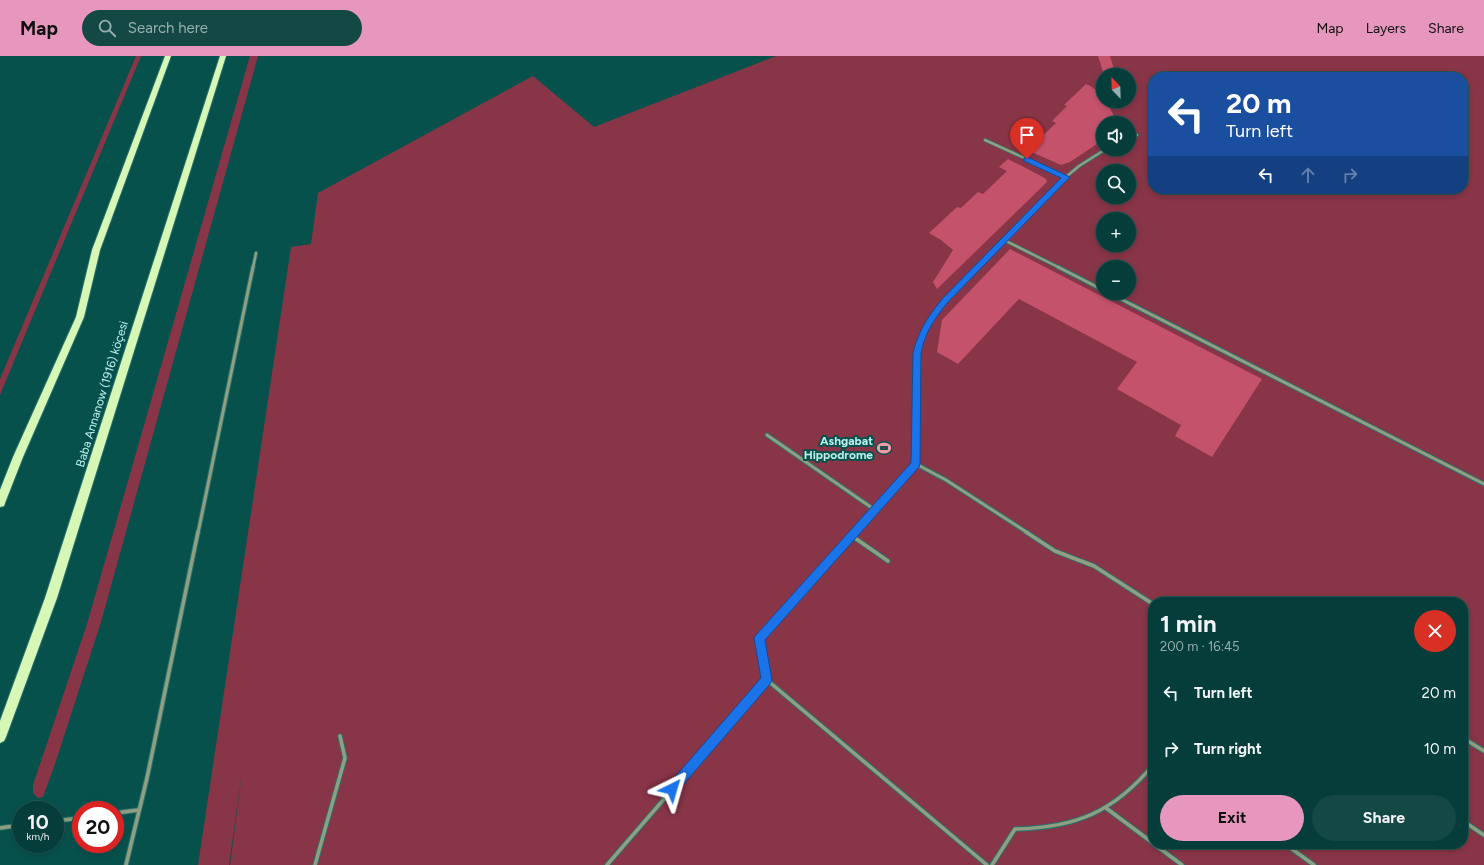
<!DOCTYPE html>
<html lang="en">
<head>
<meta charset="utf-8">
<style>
	body { margin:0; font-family:Figtree,sans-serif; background:#134845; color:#f1f3f6; height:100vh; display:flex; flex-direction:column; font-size:15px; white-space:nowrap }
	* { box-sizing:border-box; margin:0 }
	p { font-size:13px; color:#97aeaf }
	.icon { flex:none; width:22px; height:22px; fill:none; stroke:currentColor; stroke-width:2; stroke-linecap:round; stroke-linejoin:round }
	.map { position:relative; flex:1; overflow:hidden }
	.sheet { position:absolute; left:1148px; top:541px; width:320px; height:252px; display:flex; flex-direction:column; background:#053d3a; border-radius:16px; box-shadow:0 2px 6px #0003,0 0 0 1px #265654 }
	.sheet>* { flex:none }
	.guide { position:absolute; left:1148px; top:16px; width:320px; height:122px; border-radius:16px; box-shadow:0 2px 6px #0003,0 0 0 1px #265654; background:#1a4fa0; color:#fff; overflow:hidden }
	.needle { width:26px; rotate:337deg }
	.fabs { position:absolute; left:1096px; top:12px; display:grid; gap:8px }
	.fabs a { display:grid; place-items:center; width:40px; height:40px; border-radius:50%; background:#053d3a; box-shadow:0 2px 6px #0003,0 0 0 1px #265654; font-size:20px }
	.speed { position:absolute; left:12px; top:745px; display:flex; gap:8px; font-size:20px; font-weight:700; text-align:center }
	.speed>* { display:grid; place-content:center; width:52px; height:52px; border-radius:50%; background:#053d3a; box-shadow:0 2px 6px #0003,0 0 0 1px #265654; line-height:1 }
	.speed small { font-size:10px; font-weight:400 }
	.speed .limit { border:6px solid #d22; background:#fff; color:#111 }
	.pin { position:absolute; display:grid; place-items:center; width:34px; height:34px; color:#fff; margin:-41px -17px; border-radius:50% 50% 50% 0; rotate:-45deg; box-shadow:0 0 4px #0007 }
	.pin .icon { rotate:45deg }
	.me { position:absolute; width:44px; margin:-22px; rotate:40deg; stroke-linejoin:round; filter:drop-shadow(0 0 3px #0008) }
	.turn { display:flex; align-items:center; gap:14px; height:84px; padding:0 12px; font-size:18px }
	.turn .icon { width:52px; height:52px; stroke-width:2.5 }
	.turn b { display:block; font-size:28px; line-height:34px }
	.lanes { display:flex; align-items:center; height:38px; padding:0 12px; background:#0003; justify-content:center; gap:20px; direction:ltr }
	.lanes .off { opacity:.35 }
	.round { display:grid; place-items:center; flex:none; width:42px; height:42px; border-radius:21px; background:#134845 }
	.overview { display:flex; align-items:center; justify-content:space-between; height:68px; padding:0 12px }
	h1 { font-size:24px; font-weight:700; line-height:30px }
	.button { display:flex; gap:8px; margin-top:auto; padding:8px 12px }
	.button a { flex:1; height:46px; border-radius:24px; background:#e797bd; color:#111; font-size:16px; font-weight:700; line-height:46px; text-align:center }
	.button a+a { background:#134845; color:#f1f3f6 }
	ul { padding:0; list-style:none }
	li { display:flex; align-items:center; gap:12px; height:56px; padding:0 12px }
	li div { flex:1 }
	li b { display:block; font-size:15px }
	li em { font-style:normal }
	header { display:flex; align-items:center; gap:24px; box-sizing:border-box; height:56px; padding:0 20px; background:#e797bd; color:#111 }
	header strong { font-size:19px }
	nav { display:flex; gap:22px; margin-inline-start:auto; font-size:14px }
	.search { width:280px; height:36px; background:#134845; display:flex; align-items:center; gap:10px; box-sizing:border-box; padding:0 14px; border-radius:22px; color:#97aeaf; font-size:15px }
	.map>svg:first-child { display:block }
</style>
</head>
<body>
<header>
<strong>Map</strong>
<div class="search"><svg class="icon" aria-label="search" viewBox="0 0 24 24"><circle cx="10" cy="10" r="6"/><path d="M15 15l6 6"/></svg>Search here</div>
<nav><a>Map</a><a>Layers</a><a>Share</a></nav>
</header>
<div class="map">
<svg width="1484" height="809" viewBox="0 0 1484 809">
	<rect width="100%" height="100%" fill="#07514d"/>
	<g fill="#883547" fill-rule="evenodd">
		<path d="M136 0H141L0 339V323Z"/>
		<path d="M250 0H258L101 566 55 708 43 741 38 742 33 737V729L87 568Z"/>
		<path d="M776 0H1484V809H230L243 709 229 809H198L291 191 311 188 318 137 533 20 594 71ZM1103 19H1129V45H1103ZM1153 21H1463V133H1153ZM1103 67H1129V93H1103ZM1103 115H1129V141H1103ZM1103 163H1129V189H1103ZM1103 211H1129V237H1103ZM1153 546H1463V788H1153Z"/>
	</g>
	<g fill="#c4526a">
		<path d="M1098 0H1110L1116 19H1104Z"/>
		<path d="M1086 28C1102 34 1110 53 1118 67H1103V84L1070 106 1061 109 1020 91 1028 84 1035 87 1056 67 1052 65 1067 50 1064 49Z"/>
		<path d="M1008 103 1041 120 1046 123 1047 126 937 233 933 226 953 194 941 184 929 177 957 151 961 152 978 136 983 138 1007 115 999 111Z"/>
		<path d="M1010 193 1262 323 1212 401 1175 380 1181 369 1117 333 1137 306 1019 243 958 308 937 296 942 264Z"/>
	</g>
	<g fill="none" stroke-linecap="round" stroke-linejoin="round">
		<defs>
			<g id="lane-far2">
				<path d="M1129 82 1137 79"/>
				<path d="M985 84 1066 121"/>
				<path d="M1004 184 1060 212"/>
				<path d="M253 212 256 197"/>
				<path d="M976 212 1066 121 1079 110 1106 93"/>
			</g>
			<g id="lane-far1">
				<path d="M1058 211 1103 234"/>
				<path d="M1109 237 1484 428"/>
				<path d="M767 379 875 454"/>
				<path d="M916 408 946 424 1028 477"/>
				<path d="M198 477 253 211"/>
				<path d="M854 477 916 408 917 297C926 261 952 237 977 211"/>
			</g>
			<g id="lane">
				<path d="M1026 476 1055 495 1094 510 1153 548"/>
				<path d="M852 480 888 505"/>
				<path d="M767 624 987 809"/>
				<path d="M1463 682 1484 695"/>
				<path d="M1106 752 1153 787"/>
				<path d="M115 757 139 754"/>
				<path d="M55 765 81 762"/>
				<path d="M1463 765 1484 779"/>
				<path d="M0 772 21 769"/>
				<path d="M1154 788 1182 809"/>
				<path d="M1285 788 1314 809"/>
				<path d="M126 809 147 722 198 476"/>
				<path d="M315 809 345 702 340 680"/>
				<path d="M607 809 767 624 760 583 855 476"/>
				<path d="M992 809 1015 773C1075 772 1114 756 1153 709"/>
			</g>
			<g id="primary">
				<path d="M165 0H171L100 194 84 261 23 401 5 447 4 450 0 451V434L13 401 76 261 92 194Z"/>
				<path d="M220 0H226L57 542 6 681 4 685 0 687V665L45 542Z"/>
			</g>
		</defs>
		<use href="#lane-far2" stroke="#2b716d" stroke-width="4"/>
		<use href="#lane-far1" stroke="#2b716d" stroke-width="5"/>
		<use href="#lane" stroke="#2b716d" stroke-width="5.5"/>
		<use href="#primary" stroke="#2b716d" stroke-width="2"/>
		<use href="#lane-far2" stroke="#8f9f7f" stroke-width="2.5"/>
		<use href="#lane-far1" stroke="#8f9f7f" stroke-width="3"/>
		<use href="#lane" stroke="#8f9f7f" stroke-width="3.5"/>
		<use href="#primary" fill="#d6f7b5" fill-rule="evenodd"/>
	</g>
	<path fill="#1a73e8" stroke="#114b97" d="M1027 101 1070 121 948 246C935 262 925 276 921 297L920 408 919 411 765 584 772 624 770 628 676 737 672 739 668 737 666 733 668 729 761 622 754 582 756 579 911 407 913 297C918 275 929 259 943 242L1061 122 1024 105V102Z"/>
	<defs>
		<symbol id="stadium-bare" viewBox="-9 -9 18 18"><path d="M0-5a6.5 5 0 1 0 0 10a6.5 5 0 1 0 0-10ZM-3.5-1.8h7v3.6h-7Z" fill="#f39aa8" stroke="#07514d" stroke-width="2.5" paint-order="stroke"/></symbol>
	</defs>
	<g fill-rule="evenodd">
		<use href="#stadium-bare" x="874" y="382" width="20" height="20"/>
	</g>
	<g text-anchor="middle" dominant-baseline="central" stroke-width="4" stroke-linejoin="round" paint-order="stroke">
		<g font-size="12" fill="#bbf0ec" stroke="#07514d">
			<text transform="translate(102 338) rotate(-73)">Baba Annanow (1916) köçesi</text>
		</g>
		<g font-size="12" font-weight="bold" fill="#bbf0ec" stroke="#07514d" text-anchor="end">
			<text x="873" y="385">Ashgabat<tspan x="873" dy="14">Hippodrome</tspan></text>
		</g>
	</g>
</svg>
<div class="fabs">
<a><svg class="needle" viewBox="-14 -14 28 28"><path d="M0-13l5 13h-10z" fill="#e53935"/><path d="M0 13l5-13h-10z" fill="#97aeaf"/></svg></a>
<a><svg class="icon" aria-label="sound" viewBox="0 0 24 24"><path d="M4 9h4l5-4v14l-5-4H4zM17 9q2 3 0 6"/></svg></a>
<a><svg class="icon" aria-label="search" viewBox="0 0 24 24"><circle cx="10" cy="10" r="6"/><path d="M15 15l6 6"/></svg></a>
<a>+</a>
<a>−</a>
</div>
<div class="speed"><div>10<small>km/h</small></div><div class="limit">20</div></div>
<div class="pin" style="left:1027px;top:103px;background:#d93025"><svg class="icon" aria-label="arrive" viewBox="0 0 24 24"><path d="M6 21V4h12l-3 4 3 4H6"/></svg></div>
<svg class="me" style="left:672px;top:733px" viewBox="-20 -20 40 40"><path d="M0-17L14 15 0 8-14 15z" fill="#1a73e8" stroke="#fff" stroke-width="4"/></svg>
<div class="guide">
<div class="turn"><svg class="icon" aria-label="left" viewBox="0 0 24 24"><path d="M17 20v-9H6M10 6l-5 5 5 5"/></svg><div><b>20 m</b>Turn left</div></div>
<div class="lanes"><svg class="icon" aria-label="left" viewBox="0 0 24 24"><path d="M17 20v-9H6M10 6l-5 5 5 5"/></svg><svg class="icon off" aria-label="ahead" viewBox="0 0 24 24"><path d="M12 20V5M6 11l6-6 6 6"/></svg><svg class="icon off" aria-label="right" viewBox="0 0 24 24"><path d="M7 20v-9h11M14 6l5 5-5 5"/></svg></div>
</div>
<section class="sheet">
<div class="overview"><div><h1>1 min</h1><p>200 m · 16:45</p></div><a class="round" style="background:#d93025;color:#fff"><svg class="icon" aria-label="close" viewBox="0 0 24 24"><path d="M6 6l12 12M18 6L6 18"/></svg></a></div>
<ul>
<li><svg class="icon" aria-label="left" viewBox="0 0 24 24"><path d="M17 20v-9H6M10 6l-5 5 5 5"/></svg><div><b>Turn left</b></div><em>20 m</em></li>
<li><svg class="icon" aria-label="right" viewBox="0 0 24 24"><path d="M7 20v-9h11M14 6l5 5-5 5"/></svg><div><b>Turn right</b></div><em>10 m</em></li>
</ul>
<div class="button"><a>Exit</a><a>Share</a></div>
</section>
</div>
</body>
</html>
